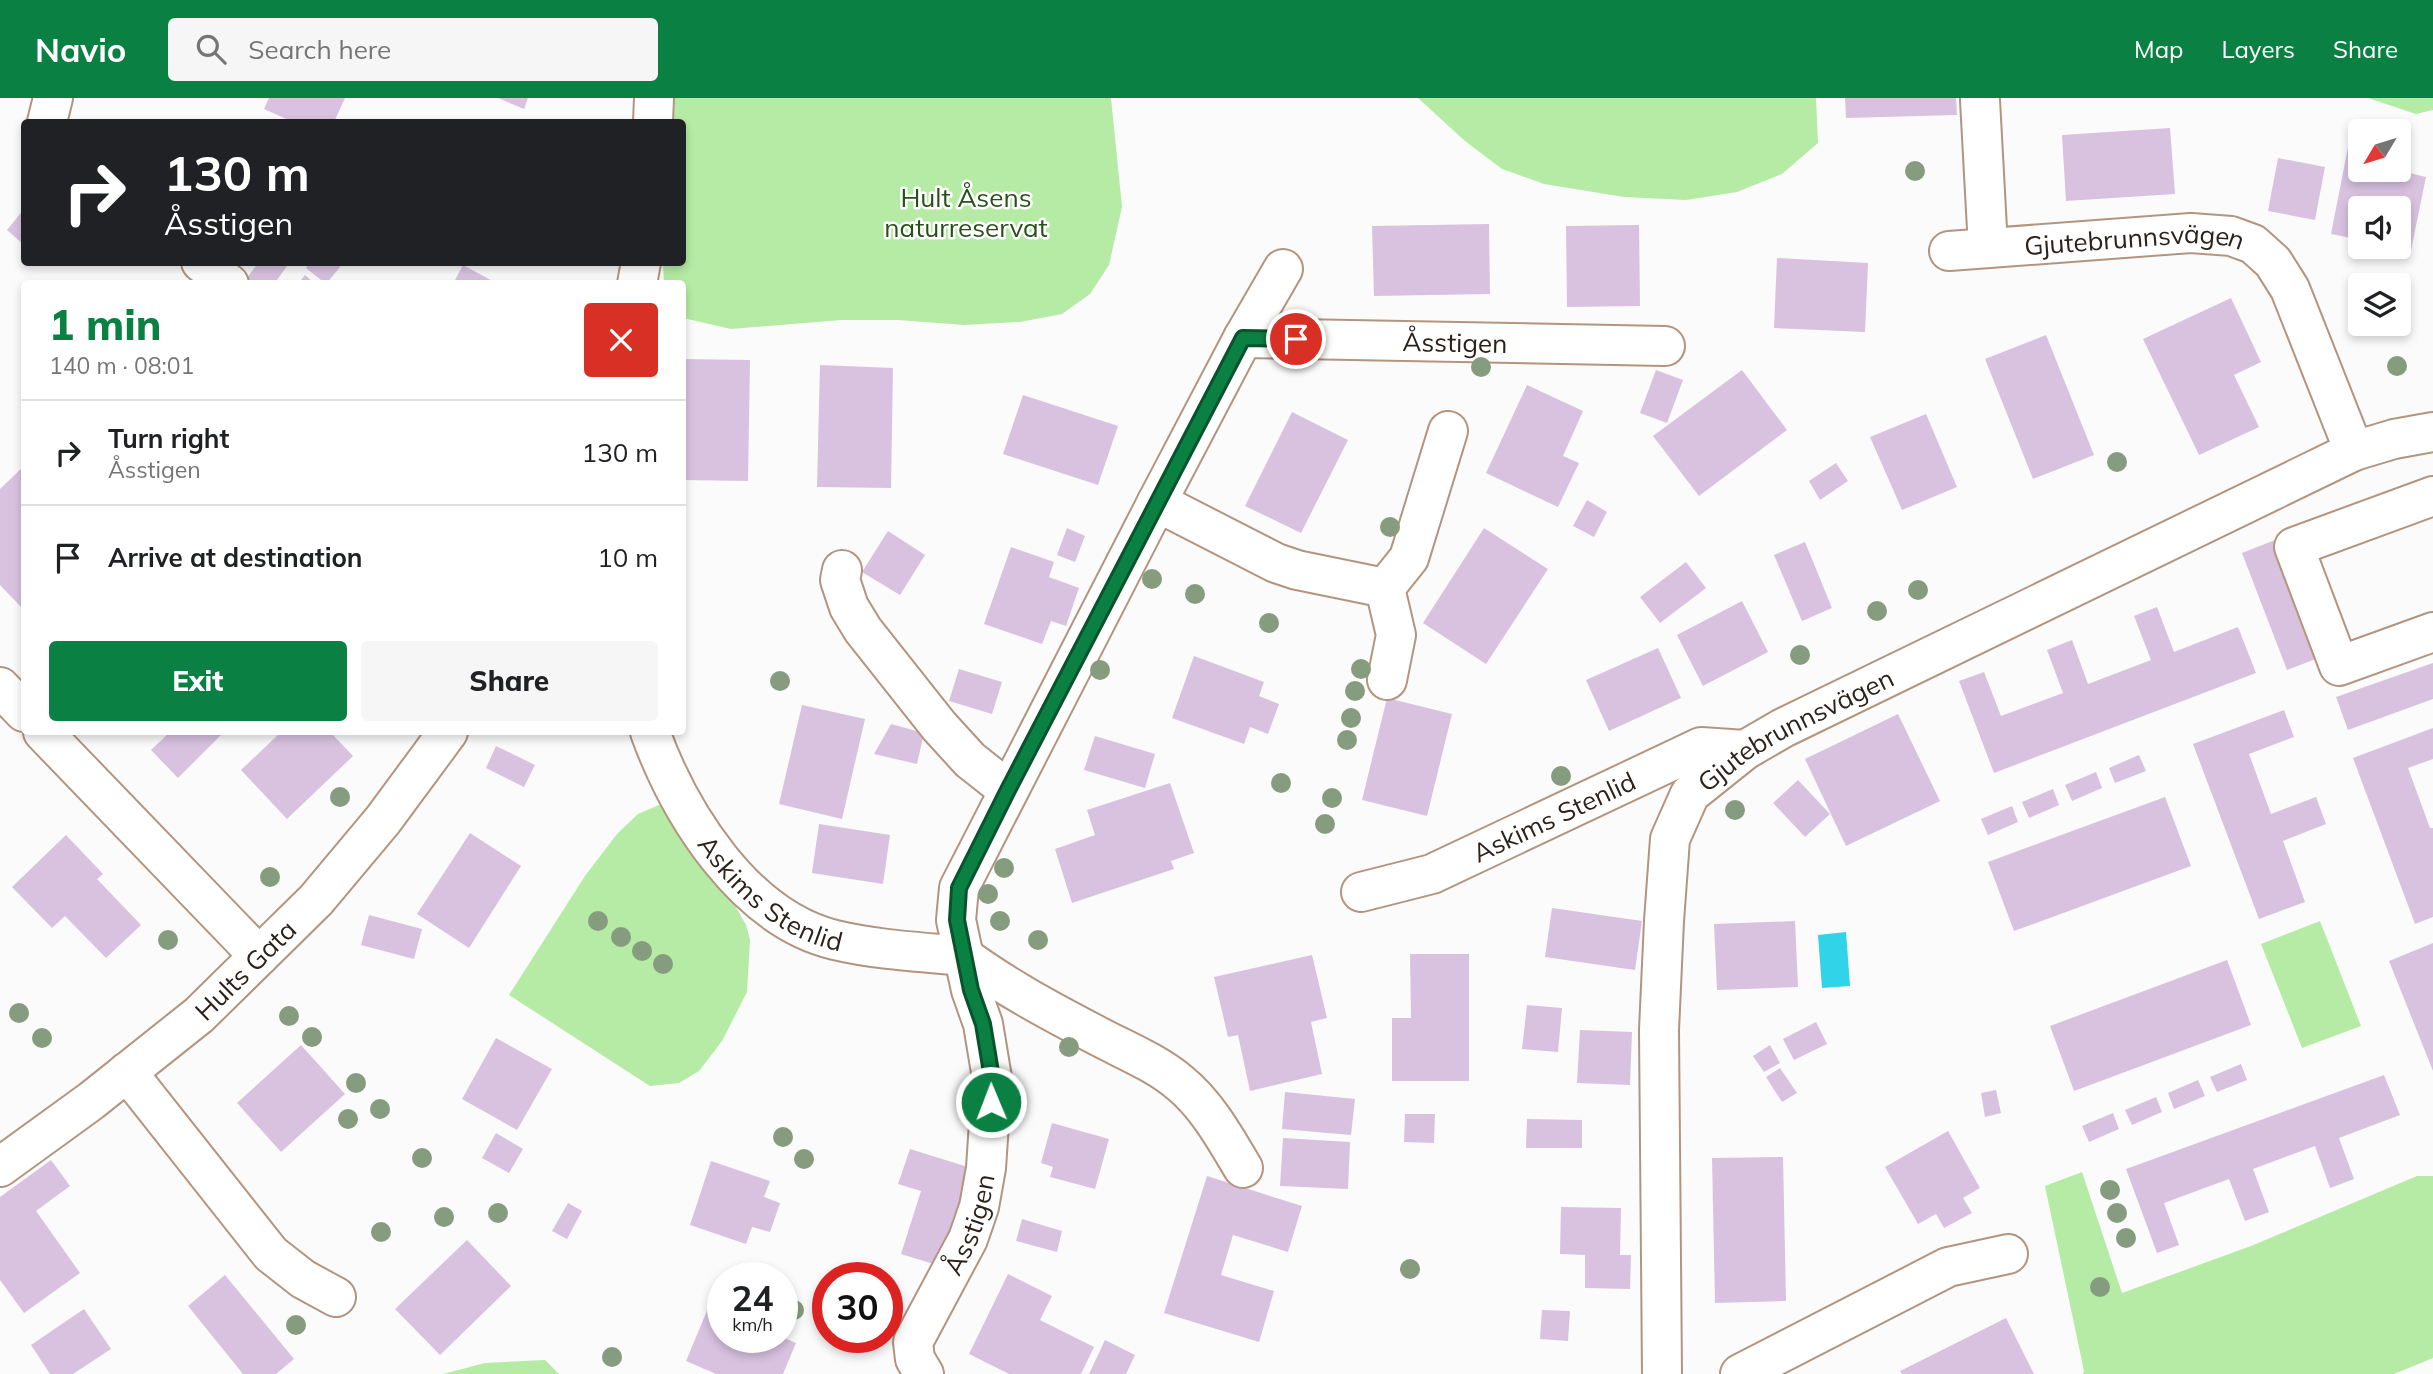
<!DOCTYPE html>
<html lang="en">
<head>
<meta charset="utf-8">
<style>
	body { margin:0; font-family:Mulish,sans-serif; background:#f6f6f6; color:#202124; height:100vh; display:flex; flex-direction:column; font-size:26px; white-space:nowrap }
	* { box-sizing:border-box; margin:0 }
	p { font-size:23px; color:#757577 }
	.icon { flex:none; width:38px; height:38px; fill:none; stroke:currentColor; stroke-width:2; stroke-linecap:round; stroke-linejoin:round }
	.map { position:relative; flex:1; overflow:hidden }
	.panel { position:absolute; left:21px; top:182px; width:665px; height:455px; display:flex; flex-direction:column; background:#fff; border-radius:7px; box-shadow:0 4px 10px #0003 }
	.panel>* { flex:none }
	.top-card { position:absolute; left:21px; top:21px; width:665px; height:147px; border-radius:7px; box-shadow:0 4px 10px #0003; background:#202124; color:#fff; overflow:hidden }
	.needle { width:46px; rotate:232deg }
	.buttons { position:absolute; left:2348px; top:21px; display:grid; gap:14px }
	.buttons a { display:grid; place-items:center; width:63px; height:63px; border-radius:7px; background:#fff; box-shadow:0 4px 10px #0003; font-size:35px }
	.speed { position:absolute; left:707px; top:1164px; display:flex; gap:14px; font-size:35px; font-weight:700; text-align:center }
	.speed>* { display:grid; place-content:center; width:91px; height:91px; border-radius:50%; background:#fff; box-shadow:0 4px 10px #0003; line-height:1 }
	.speed small { font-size:18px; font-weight:400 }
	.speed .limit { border:10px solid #d22; background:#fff; color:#111 }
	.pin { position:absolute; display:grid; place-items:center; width:60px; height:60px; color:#fff; margin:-30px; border:4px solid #fff; border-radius:50%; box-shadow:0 2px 7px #0007 }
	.me { position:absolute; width:77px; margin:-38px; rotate:359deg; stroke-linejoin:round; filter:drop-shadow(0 0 5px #0008) }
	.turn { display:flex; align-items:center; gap:24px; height:147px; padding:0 28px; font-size:32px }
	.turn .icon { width:91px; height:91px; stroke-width:2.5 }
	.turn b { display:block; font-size:49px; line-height:60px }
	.round { display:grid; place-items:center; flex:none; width:74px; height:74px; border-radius:7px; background:#f6f6f6 }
	.head { display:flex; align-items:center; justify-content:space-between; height:119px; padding:0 28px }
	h1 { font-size:42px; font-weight:800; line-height:52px; color:#0b8043 }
	.cta { display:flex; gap:14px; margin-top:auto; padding:14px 28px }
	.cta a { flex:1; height:80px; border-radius:7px; background:#0b8043; color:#fff; font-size:28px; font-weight:800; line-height:80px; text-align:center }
	.cta a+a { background:#f6f6f6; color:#202124 }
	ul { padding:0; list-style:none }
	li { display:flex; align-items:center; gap:21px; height:105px; padding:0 28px; border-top:2px solid #e0e0e0 }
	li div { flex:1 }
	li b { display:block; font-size:26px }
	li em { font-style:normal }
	header { display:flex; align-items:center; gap:42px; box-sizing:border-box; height:98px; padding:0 35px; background:#0b8043; color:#fff }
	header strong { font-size:33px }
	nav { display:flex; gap:38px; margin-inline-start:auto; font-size:24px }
	.search { width:490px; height:63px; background:#f6f6f6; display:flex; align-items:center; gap:18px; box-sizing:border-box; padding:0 24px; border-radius:7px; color:#757577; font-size:26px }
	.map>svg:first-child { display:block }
</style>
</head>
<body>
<header>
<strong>Navio</strong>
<div class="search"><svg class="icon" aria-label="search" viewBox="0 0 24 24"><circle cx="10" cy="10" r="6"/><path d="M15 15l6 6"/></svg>Search here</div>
<nav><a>Map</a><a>Layers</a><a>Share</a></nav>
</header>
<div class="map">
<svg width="2433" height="1276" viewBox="0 0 2433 1276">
	<rect width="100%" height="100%" fill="#fbfbfb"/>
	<g fill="#b5eba4">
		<path d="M673 0H1111L1122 109 1109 167 1090 196 1062 216 1020 224 964 227 898 222H842L731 231 683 220 682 186 664 185 663 165 682 164V24H671Z"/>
		<path d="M1418 0H1816L1818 45 1782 76 1737 94 1686 102 1624 99 1544 86 1502 71 1465 43Z"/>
		<path d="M2368 0H2433V12L2416 16Z"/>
		<path d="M659 707 677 718 729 797 746 827 750 842 747 894 722 943 699 973 679 985 650 988 509 897 585 778 617 736 638 716Z"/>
		<path d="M2320 823 2361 928 2302 950 2261 846Z"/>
		<path d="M2082 1074 2122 1195 2251 1148 2417 1078H2433V1260L2394 1276H2083L2084 1273 2045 1088Z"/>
		<path d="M545 1262 559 1276H443L485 1265Z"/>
	</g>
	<path fill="#30d3e7" d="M1846 834 1850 888 1822 890 1818 837Z"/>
	<g fill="#d8c2e0">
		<path d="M269 0H345L334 24H293L264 11Z"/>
		<path d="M498 0H528L524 11Z"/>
		<path d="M1845 0H1956L1957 17 1846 20Z"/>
		<path d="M2170 30 2175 96 2066 103 2062 37Z"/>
		<path d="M2349 44 2361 46V72H2397L2426 79 2411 152 2399 150V110H2361V142L2331 136Z"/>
		<path d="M2278 60 2325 69 2315 122 2268 113Z"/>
		<path d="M24 111V147L7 132Z"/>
		<path d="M1489 126 1490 196 1374 198 1372 128Z"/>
		<path d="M1639 127 1640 208 1567 209 1566 128Z"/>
		<path d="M1777 160 1868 165 1865 234 1774 230Z"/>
		<path d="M259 164H290L274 186H253L246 181Z"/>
		<path d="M310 164H344L326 186 306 170Z"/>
		<path d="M463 167 498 186H453Z"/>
		<path d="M305 177 315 186H298Z"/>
		<path d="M2231 200 2261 264 2234 277 2259 329 2199 357 2143 241Z"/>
		<path d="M2046 237 2094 357 2033 381 1985 261Z"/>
		<path d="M682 261 750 262 748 383 682 382Z"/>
		<path d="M820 267 893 270 891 390 817 389Z"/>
		<path d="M1656 272 1683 282 1667 325 1640 315Z"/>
		<path d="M1742 272 1787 332 1699 398 1653 338Z"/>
		<path d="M1527 287 1583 313 1563 358 1579 365 1558 409 1486 375Z"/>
		<path d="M1023 297 1118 328 1098 387 1003 356Z"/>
		<path d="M1292 314 1348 342 1301 435 1245 408Z"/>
		<path d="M1926 316 1957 389 1902 412 1870 339Z"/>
		<path d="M1836 365 1848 383 1820 402 1809 383Z"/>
		<path d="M24 368V512L0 487V391Z"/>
		<path d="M1587 402 1607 414 1594 439 1573 428Z"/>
		<path d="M1067 430 1085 438 1075 464 1057 457Z"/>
		<path d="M1484 430 1548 471 1486 566 1423 525Z"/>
		<path d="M888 433 925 457 900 497 862 474Z"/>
		<path d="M2275 442 2321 559 2287 572 2242 455Z"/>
		<path d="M1805 444 1832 510 1802 523 1774 457Z"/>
		<path d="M1011 449 1054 464 1049 479 1079 490 1066 528 1051 523 1042 546 984 526Z"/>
		<path d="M1686 464 1706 490 1660 525 1640 499Z"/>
		<path d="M1742 503 1768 554 1703 588 1677 537Z"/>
		<path d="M2157 509 2174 554 2238 529 2256 575 1994 675 1959 583 1984 574 2001 618 2063 595 2047 552 2072 542 2088 586 2151 562 2134 518Z"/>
		<path d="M1658 550 1681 600 1609 633 1586 582Z"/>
		<path d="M1194 558 1264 584 1259 598 1279 606 1268 636 1250 629 1244 646 1172 620Z"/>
		<path d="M2433 565V601L2348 632 2336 599Z"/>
		<path d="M959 571 1002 584 992 616 949 603Z"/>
		<path d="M1387 600 1452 616 1427 718 1362 702Z"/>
		<path d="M802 607 865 621 842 721 779 706Z"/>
		<path d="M2284 612 2294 639 2249 656 2271 716 2316 699 2326 726 2283 743 2305 804 2259 821 2193 646Z"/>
		<path d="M1898 616 1940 703 1846 748 1805 661Z"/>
		<path d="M891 626 924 635 917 666 874 656Z"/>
		<path d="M2433 630V661L2408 670 2430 730H2433V819L2415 826 2353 660Z"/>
		<path d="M170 634H218L221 637 178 680 151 652Z"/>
		<path d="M281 634H330L353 658 287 721 241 672Z"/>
		<path d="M1095 638 1155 656 1145 690 1084 672Z"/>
		<path d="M496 648 535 667 524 689 486 670Z"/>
		<path d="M2139 657 2146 673 2115 685 2109 670Z"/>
		<path d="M2096 674 2102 690 2072 703 2065 687Z"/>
		<path d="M1798 682 1830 716 1805 739 1773 705Z"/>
		<path d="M1170 685 1194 755 1171 763 1174 771 1072 805 1055 751 1095 737 1087 712Z"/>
		<path d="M2053 691 2059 707 2029 720 2022 704Z"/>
		<path d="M2165 699 2191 768 2014 833 1988 764Z"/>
		<path d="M2012 708 2018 724 1988 737 1981 721Z"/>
		<path d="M819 726 890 737 883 786 812 775Z"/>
		<path d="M470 735 521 768 469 850 417 816Z"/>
		<path d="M66 737 103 776 97 781 141 827 106 860 65 818 52 830 12 789Z"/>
		<path d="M1552 810 1642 823 1635 872 1545 859Z"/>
		<path d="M369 817 422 831 414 861 361 847Z"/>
		<path d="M1795 823 1798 889 1717 892 1714 826Z"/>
		<path d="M2433 845V973L2389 863Z"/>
		<path d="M1410 856H1469V983H1392V920H1411Z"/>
		<path d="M1312 857 1327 920 1311 924 1322 976 1250 993 1238 937 1228 939 1214 879Z"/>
		<path d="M2227 862 2251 927 2074 993 2050 928Z"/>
		<path d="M1527 907 1562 910 1558 954 1522 951Z"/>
		<path d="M1816 924 1827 946 1794 962 1783 941Z"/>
		<path d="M1580 932 1632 934 1630 987 1577 985Z"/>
		<path d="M496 940 552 971 517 1032 462 1001Z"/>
		<path d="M301 947 345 996 281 1054 237 1005Z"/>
		<path d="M1770 947 1780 965 1764 974 1753 958Z"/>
		<path d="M2241 966 2247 982 2217 994 2210 979Z"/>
		<path d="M1780 970 1797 995 1782 1004 1766 979Z"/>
		<path d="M2384 977 2400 1017 2339 1040 2354 1081 2330 1090 2315 1048 2253 1071 2269 1114 2245 1123 2229 1081 2164 1105 2179 1147 2157 1155 2126 1071Z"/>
		<path d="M2198 982 2205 998 2174 1011 2168 995Z"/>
		<path d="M1996 992 2001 1015 1985 1019 1981 995Z"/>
		<path d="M1285 994 1355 1001 1351 1037 1282 1031Z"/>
		<path d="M2156 999 2162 1014 2132 1027 2125 1012Z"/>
		<path d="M2113 1015 2119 1031 2089 1044 2082 1028Z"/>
		<path d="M1405 1016H1435L1434 1045 1404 1044Z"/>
		<path d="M1527 1021 1582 1022V1050H1526Z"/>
		<path d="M1052 1025 1109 1041 1095 1091 1050 1079 1053 1069 1041 1065Z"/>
		<path d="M1948 1033 1980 1090 1963 1100 1972 1115 1944 1130 1936 1116 1918 1126 1885 1069Z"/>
		<path d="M496 1035 523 1051 509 1075 482 1060Z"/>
		<path d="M1283 1040 1350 1044 1348 1091 1280 1088Z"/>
		<path d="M910 1051 971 1070 940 1168 901 1156 921 1093 898 1086Z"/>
		<path d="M1783 1059 1786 1203 1715 1205 1712 1060Z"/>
		<path d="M51 1062 70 1088 36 1113 80 1175 24 1215 0 1182V1099Z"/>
		<path d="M711 1063 770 1083 764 1099 780 1105 770 1134 752 1129 746 1146 690 1127Z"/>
		<path d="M1207 1078 1302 1108 1288 1154 1233 1137 1221 1177 1274 1193 1259 1244 1164 1215Z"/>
		<path d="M568 1105 582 1113 567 1141 552 1133Z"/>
		<path d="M1561 1109 1621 1110 1620 1157H1631L1630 1191 1585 1190V1157L1560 1156Z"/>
		<path d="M1022 1121 1062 1133 1057 1154 1016 1143Z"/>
		<path d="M467 1142 511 1188 440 1257 395 1211Z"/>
		<path d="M1008 1176 1052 1198 1040 1222 1094 1249 1081 1276H1009L969 1256Z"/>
		<path d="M225 1177 294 1261 276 1276H243L188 1208Z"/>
		<path d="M709 1208 723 1214V1239H782L796 1245 783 1276H716L686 1263Z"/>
		<path d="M84 1211 111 1251 73 1276H50L31 1247Z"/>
		<path d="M1542 1212 1570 1213 1568 1243 1540 1241Z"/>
		<path d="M2006 1220 2034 1276H1902L1900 1273Z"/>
		<path d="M1105 1242 1135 1257 1126 1276H1089Z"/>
	</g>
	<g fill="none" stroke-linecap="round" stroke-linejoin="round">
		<defs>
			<g id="minor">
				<path d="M1980 2 1988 150"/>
				<path d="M47 24 53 0"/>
				<path d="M653 24 654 0"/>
				<path id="s1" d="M1949 153 2191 135 2231 138 2253 146 2273 164 2290 191 2354 353"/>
				<path d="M201 164 229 186"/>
				<path d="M637 186 641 164"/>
				<path id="s2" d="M1243 240 1665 248"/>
				<path d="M2433 398 2294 449 2339 568 2433 534"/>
				<path d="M1157 404 1276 465 1297 472 1385 490"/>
				<path d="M842 472 840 482 849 509 863 532 939 628 970 662 1008 692"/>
				<path d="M1387 582 1396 537 1385 490 1409 460 1448 333"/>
				<path d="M0 589 24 614"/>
				<path d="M43 634 259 858"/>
				<path id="s3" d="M650 634C680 716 744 820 835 842 877 852 921 854 963 858"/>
				<path id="s4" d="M1361 794 1432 776 1701 649 1745 652"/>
				<path d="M963 858C1005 889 1050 913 1096 937 1124 952 1155 964 1180 985 1207 1007 1225 1040 1243 1070"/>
				<path d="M127 974 271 1156 303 1181 336 1199"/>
				<path id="s5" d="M0 1069 91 1003 199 917 316 802 383 722 448 634"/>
				<path id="s6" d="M924 1276 915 1261 913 1244 968 1141 979 1109 986 1070 992 980 983 926 971 892 956 822 959 790 1157 404 1243 240 1283 171"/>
				<path id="s7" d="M1662 1276 1659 932 1664 823 1670 741 1690 696 1745 652 1783 630 2354 353 2394 341 2433 334"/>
				<path d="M1740 1276 1948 1169 2008 1156"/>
			</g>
		</defs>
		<use href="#minor" stroke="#b3957f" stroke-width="42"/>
		<use href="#minor" stroke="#fff" stroke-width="38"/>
	</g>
	<g fill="#869c7e">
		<circle cx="1915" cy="73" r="10"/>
		<circle cx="2397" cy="268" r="10"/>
		<circle cx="1481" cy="269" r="10"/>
		<circle cx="2117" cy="364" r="10"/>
		<circle cx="1390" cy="429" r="10"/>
		<circle cx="1152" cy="481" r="10"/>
		<circle cx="1918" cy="492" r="10"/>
		<circle cx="1195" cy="496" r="10"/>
		<circle cx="1877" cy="513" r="10"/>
		<circle cx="1269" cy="525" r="10"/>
		<circle cx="1800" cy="557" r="10"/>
		<circle cx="1361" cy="571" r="10"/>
		<circle cx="1100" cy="572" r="10"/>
		<circle cx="780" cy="583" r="10"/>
		<circle cx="1355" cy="593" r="10"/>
		<circle cx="1351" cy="620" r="10"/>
		<circle cx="1347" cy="642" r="10"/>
		<circle cx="1561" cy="678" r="10"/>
		<circle cx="1281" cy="685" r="10"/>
		<circle cx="340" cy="699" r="10"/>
		<circle cx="1332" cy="700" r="10"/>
		<circle cx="1735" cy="712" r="10"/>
		<circle cx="1325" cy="726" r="10"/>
		<circle cx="1004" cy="770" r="10"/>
		<circle cx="270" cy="779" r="10"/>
		<circle cx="988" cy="796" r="10"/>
		<circle cx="598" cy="823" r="10"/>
		<circle cx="1000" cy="823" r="10"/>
		<circle cx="621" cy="839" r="10"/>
		<circle cx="168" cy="842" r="10"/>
		<circle cx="1038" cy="842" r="10"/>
		<circle cx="642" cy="853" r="10"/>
		<circle cx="663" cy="866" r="10"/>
		<circle cx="19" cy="915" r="10"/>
		<circle cx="289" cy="918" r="10"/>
		<circle cx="312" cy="939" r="10"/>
		<circle cx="42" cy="940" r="10"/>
		<circle cx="1069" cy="949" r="10"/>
		<circle cx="356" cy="985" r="10"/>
		<circle cx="380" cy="1011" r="10"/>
		<circle cx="348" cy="1021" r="10"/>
		<circle cx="783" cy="1039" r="10"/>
		<circle cx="422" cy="1060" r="10"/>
		<circle cx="804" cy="1061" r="10"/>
		<circle cx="2110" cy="1092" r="10"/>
		<circle cx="498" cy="1115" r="10"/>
		<circle cx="2117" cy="1115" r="10"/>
		<circle cx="444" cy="1119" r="10"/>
		<circle cx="381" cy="1134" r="10"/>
		<circle cx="2126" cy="1140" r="10"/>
		<circle cx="1410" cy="1171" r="10"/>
		<circle cx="2100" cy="1189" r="10"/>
		<circle cx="794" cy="1212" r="10"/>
		<circle cx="296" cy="1227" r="10"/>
		<circle cx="612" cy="1259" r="10"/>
	</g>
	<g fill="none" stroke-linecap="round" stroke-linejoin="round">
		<defs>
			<path id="route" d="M991 1004 992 980 983 926 971 892 957 822 959 790 1008 692 1243 240 1296 241"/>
		</defs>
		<use href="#route" stroke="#07532c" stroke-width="18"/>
		<use href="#route" stroke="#0b8043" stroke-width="12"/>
	</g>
	<g text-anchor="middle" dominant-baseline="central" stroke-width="5" stroke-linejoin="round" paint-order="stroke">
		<g font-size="26" fill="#274f18" stroke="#fff">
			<text x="966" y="99">Hult Åsens<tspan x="966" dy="30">naturreservat</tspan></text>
		</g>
		<g font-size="26" fill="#2d2219" stroke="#fff">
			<text stroke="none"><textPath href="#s1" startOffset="186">Gjutebrunnsvägen</textPath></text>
			<text stroke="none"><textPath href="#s2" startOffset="212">Åsstigen</textPath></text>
			<text stroke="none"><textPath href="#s7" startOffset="709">Gjutebrunnsvägen</textPath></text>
			<text stroke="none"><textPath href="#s4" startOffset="208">Askims Stenlid</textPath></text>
			<text stroke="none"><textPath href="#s3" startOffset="208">Askims Stenlid</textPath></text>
			<text stroke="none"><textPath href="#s5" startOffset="315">Hults Gata</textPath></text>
			<text stroke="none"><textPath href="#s6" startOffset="166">Åsstigen</textPath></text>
		</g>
	</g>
</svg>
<div class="buttons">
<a><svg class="needle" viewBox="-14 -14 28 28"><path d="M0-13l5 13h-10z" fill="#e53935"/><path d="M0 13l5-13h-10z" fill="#757577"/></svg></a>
<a><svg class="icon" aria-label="sound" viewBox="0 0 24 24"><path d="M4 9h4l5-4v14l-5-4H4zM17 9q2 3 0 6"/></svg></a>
<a><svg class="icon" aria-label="layers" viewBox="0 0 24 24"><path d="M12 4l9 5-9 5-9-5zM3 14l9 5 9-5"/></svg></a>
</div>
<div class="speed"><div>24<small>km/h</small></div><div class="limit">30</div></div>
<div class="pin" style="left:1296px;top:241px;background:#d93025"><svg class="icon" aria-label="arrive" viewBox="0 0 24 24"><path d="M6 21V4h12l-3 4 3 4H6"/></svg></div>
<svg class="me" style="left:991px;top:1004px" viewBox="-20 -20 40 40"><circle r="17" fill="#0b8043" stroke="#fff" stroke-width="3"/><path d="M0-11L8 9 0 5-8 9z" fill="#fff"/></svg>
<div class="top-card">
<div class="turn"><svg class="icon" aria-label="right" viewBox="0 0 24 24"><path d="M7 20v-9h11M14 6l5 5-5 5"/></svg><div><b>130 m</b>Åsstigen</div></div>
</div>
<section class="panel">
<div class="head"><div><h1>1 min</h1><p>140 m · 08:01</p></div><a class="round" style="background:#d93025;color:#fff"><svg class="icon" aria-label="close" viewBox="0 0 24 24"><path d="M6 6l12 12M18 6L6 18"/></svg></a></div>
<ul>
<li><svg class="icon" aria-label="right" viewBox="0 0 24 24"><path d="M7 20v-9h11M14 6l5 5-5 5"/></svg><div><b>Turn right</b><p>Åsstigen</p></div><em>130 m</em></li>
<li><svg class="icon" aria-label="arrive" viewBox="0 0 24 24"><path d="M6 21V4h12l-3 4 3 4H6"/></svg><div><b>Arrive at destination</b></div><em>10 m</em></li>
</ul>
<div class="cta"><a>Exit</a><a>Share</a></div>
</section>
</div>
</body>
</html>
